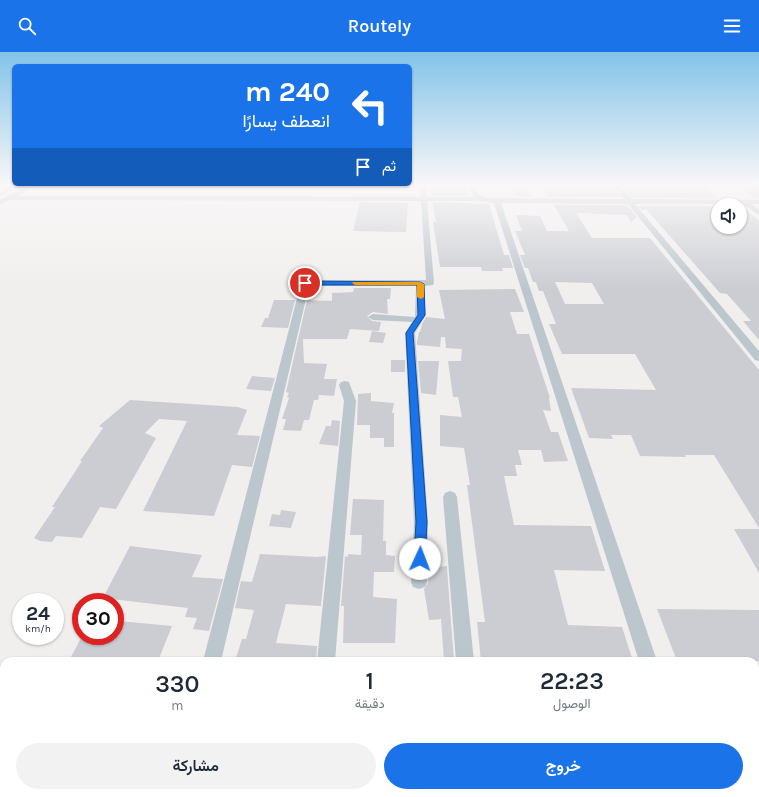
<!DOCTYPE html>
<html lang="ar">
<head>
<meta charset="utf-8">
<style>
	body { margin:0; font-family:Karla,Vazirmatn,sans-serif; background:#f2f2f3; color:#1f2937; direction:rtl; height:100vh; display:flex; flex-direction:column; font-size:15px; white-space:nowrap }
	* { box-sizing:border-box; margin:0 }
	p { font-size:13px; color:#747a83 }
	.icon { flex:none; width:22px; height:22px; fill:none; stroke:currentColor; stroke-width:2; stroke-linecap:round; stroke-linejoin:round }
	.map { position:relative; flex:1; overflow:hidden; direction:ltr }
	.sheet { position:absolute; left:0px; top:605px; width:759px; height:140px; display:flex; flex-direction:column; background:#fff; border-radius:12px 12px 0 0; box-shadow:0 1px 3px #0004; direction:rtl }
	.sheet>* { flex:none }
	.guide { position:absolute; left:12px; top:12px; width:400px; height:122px; border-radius:6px; box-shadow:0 1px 3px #0004; direction:rtl; background:#1a73e8; color:#fff; overflow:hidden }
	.fabs { position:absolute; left:711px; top:146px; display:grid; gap:8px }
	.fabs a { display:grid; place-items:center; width:36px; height:36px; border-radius:50%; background:#fff; box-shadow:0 1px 3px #0004; font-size:20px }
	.speed { position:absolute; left:12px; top:541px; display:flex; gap:8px; font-size:20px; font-weight:700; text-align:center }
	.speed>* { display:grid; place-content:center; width:52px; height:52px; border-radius:50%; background:#fff; box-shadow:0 1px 3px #0004; line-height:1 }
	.speed small { font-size:10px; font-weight:400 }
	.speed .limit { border:6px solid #d22; background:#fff; color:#111 }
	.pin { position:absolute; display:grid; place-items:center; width:34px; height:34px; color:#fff; margin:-17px; border:2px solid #fff; border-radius:50%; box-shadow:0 1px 4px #0007 }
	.me { position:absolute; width:44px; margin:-22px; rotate:2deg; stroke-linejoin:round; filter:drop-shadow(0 0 3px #0008) }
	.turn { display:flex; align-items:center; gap:14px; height:84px; padding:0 16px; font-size:18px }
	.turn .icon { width:52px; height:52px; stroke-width:2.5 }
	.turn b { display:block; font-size:28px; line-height:34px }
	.then { display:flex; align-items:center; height:38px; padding:0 16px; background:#0003; gap:8px; font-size:15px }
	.eta { display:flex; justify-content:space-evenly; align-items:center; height:68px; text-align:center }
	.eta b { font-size:24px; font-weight:600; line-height:28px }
	.cta { display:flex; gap:8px; margin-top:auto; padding:8px 16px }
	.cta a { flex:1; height:46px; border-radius:24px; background:#1a73e8; color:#fff; font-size:16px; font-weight:600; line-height:46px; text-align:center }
	.cta a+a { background:#f2f2f3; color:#1f2937 }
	header { display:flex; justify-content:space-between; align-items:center; height:52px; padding:0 16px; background:#1a73e8; color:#fff; font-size:18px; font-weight:600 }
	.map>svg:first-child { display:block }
</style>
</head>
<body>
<header><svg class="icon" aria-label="menu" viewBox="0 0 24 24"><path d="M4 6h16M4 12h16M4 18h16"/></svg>Routely<svg class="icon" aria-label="search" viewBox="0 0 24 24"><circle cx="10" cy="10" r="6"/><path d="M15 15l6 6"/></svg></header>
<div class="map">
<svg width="759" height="745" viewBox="0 0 759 745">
	<rect width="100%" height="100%" fill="#f1eeee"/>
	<g fill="#cbcdd3" fill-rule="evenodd">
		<path d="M430 133H464L468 144H431Z"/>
		<path d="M512 133H527L532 145 517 144Z"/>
		<path d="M542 133H612L621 145H549Z"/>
		<path d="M621 133H705L718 146H633Z"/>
		<path d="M738 133H759V146H755Z"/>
		<path d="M360 150 408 151 406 180 353 179Z"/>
		<path d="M432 150 489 152 504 203H509L513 216H502L503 219H482L481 215H440L433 170H436Z"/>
		<path d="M554 153H627L637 165 631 170 627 163 576 161 592 186H650L759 318V476L714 403H685L686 405 640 404 631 383H611L613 387 589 386 571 336 656 338 635 302H562L549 272H556L543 239H539L536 230H533L528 216H525L520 203H525L515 179H522L516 163 540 164 547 179H569ZM555 230 592 231 604 252H565Z"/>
		<path d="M638 154H718V175H740V158H746L759 169V288L743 269H751L727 242 720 241 646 157 643 159Z"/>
		<path d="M354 236H391L390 247H387L388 262 373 260 367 264 372 269 381 270 379 279 350 277 347 287H303L304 311 327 312 324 327H337L334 344 319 343 318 348H314L309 368H304L301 379 283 378 286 367H282L289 346 287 345 289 341 286 340 307 248 332 249V241L353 240Z"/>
		<path d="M515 237 524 260H510L517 282H529L550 346H549L551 359 543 358 551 380H558L568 409 544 410 541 398H518L522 413H515L517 424H504L514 473 591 474 605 519 554 518 568 573 622 575 633 609H481L477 570H485L467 433H470L464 396 440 394V363L462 365 458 345H453L448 309H461L462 297 446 296 445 285H441L440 295 417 293V290L419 280H420L422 272 426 265 445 267 439 238Z"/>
		<path d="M274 248H295L288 276 261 275 265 266H268Z"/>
		<path d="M372 279 386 281 383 291 369 290Z"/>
		<rect x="391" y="308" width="14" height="12"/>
		<path d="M418 309H439L436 343 421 341Z"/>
		<path d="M252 324 275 326 271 339 246 337Z"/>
		<path d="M371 341V349L394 351 392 361H394V395H384V386H370V373H357L358 342Z"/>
		<path d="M130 348 238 355 247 358 237 383 260 384 252 415 232 413 214 464 143 459 187 369 159 367 145 381 156 386 116 457 100 455 82 486 56 484 52 490 40 489 34 486 55 455H52L82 409H80L103 376 99 374Z"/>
		<path d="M332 368 340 369 338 394 319 392 326 374H331Z"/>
		<path d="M353 447 384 448 383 489H386V503L395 504 394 520H374L373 545 397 547 395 591H343L344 554H341L345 504 348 505V502L361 503 362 483H350Z"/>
		<path d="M281 458 296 460 291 476 269 474 272 462 280 463Z"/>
		<path d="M734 477H759V521Z"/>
		<path d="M130 494 202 503 192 525 223 527 209 579 193 577 197 566 185 565 188 556 103 546Z"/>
		<path d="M260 502 317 505 326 504 321 554 286 552 276 591 317 594 316 609H235L242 587H246L254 558 235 556 241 529 252 530Z"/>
		<path d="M447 514V516L454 609H444L441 567 429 568 424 537 428 531 429 516Z"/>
		<path d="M657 557 759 558V609H677Z"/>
		<path d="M119 569 172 574 158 609H69L82 584H115V576Z"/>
	</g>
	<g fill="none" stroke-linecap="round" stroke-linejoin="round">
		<path fill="#bcc6cd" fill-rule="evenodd" d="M10 133H13L6 141 0 144V142L4 139Z"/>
		<g fill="#bcc6cd" fill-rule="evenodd">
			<path d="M29 133H36L18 144 421 145 420 133H426L427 145H474L468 133H474L479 143 487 146 624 147 613 133H619L632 147 759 148V152H752L759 158V163L743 152H635L759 299V309L755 308 628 152 501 151 657 609H639L494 151 480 149H427L434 231 433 233 424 234 426 263 415 281 428 470 427 530 425 535 419 537 413 535 411 530 414 470 405 281 412 270 373 268 368 265 373 262 415 265 416 234H309L221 609H203L301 231 305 228H426L421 149 10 148 0 153V148Z"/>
			<path d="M345 329 349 330 356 349 335 609H317L344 349 339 333 341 330Z"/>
			<path d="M450 439 455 441 457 445 474 609H456L443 445 445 441Z"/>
			<path d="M4 654V679L0 681V655Z"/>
			<path d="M143 741H164L163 745H142Z"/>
			<path d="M217 741H237L236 745H216Z"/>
			<rect x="302" y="741" width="20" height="4"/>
			<rect x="467" y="741" width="20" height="4"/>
			<path d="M682 741H702L703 745H683Z"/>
		</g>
	</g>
	<linearGradient id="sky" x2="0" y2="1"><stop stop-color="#82c3e9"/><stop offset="0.56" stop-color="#f9f7f7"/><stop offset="1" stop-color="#f9f7f7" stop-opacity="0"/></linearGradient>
	<rect width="759" height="237" fill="url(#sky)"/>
	<path fill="#1a73e8" stroke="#114b97" d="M303 229 420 230 424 232 425 263 413 281 427 470 425 507 424 511 420 513 415 511 414 507 416 470 406 281 418 263 417 233H305L302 231Z"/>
	<path fill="#f59e0b" d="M353 230H420L424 232V245L421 247 417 245V233H355L352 231Z"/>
</svg>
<div class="fabs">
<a><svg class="icon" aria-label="sound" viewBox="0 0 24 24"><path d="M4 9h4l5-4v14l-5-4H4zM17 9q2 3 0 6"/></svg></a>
</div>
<div class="speed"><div>24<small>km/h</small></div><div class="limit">30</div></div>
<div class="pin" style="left:305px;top:231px;background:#d93025"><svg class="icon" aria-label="arrive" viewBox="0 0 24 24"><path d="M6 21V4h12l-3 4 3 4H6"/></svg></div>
<svg class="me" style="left:420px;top:507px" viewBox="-20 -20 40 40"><circle r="19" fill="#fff"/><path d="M0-13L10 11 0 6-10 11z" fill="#1a73e8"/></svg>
<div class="guide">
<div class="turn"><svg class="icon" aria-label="left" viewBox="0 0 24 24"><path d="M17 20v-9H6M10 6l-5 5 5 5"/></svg><div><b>240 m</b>انعطف يسارًا</div></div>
<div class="then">ثم<svg class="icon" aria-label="arrive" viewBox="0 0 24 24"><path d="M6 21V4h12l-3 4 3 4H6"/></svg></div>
</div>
<section class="sheet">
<div class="eta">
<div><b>22:23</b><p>الوصول</p></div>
<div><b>1</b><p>دقيقة</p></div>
<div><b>330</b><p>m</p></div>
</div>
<div class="cta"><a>خروج</a><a>مشاركة</a></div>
</section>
</div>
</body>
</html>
